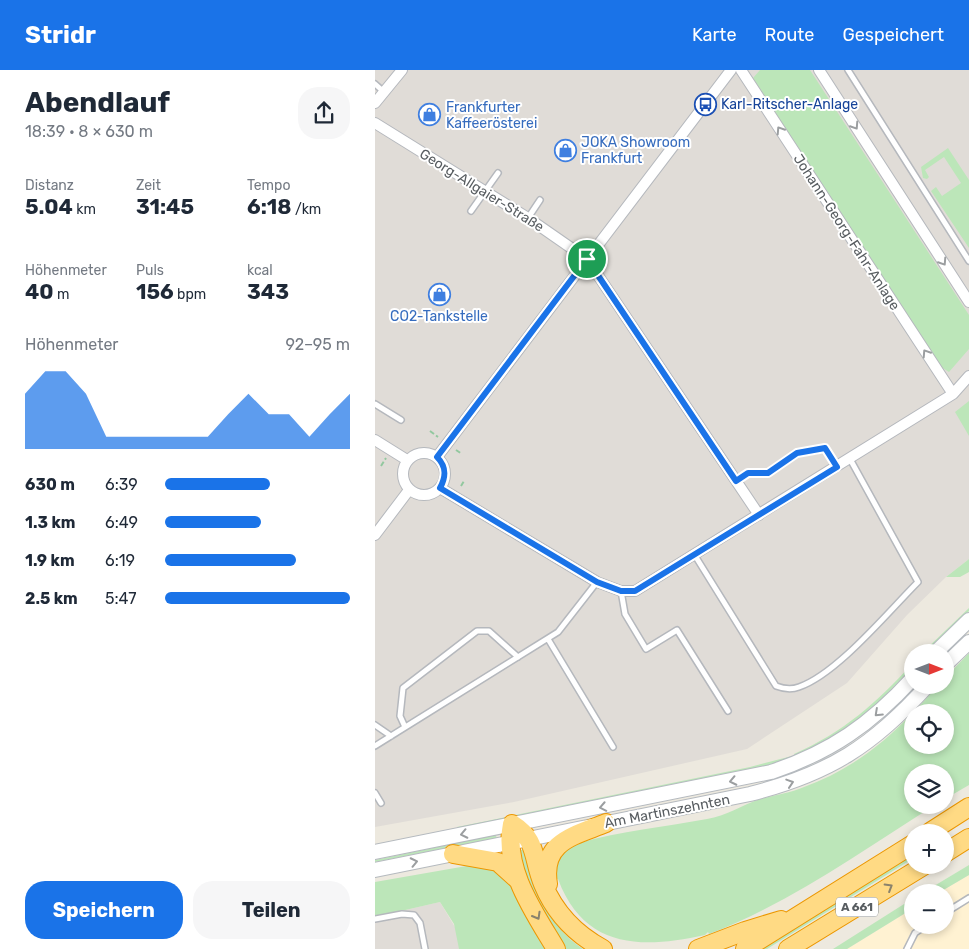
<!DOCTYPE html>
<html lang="de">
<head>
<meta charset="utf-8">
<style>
	:root { --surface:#fff; --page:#f6f6f7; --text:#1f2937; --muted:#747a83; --accent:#1a73e8 }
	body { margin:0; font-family:Rubik,sans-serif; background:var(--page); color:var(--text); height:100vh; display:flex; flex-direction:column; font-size:19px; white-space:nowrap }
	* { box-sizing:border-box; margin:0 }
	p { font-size:16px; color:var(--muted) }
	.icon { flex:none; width:28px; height:28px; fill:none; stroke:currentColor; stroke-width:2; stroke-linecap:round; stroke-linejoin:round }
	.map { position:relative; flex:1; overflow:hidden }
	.drawer { display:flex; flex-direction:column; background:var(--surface); width:375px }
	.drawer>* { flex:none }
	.needle { width:32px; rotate:90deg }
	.buttons { position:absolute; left:529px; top:574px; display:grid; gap:10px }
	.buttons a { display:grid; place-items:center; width:50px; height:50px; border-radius:50%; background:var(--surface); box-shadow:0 2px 8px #0003; font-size:25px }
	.pin { position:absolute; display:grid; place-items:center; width:42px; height:42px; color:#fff; margin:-21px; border:2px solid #fff; border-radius:50%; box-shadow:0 1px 5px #0007 }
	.round { display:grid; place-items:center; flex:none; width:52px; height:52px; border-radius:20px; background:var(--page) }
	.overview { display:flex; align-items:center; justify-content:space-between; height:85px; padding:0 25px }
	h1 { font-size:28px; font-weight:700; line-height:38px }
	.figures { display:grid; grid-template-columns:repeat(3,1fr); gap:8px; height:85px; padding:5px 25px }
	.figures div { display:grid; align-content:center }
	.figures b { font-size:21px; font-weight:700 }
	.figures small { font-size:14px; font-weight:400 }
	.figures p { font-size:14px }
	.chart { height:140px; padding:10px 25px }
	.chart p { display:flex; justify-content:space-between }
	.chart svg { width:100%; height:90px; margin-top:5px; fill:var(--accent); opacity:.7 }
	.primary-button { display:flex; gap:10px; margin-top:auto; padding:10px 25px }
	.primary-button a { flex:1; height:58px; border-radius:20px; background:var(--accent); color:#fff; font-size:20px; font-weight:700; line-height:58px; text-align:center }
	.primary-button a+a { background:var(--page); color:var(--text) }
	ul { padding:0 25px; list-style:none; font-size:16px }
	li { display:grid; grid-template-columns:80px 60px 1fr; align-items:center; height:38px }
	li i { height:12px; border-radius:6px; background:var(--accent) }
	header { display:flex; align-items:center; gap:30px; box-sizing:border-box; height:70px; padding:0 25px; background:var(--accent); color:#fff }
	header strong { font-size:24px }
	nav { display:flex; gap:28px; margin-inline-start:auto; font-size:18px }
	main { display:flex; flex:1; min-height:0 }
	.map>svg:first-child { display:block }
	.commercial { fill:#fff2d2 }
	.industrial { fill:#e0dcd7 }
	.green { fill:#bce6b9 }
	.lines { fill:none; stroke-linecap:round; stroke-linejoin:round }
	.service-casing { stroke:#b5b8bd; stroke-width:8 }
	.minor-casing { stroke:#b5b8bd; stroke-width:12 }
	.secondary-casing { stroke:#b5babf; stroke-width:16 }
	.motorway-casing { stroke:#ec9700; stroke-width:20 }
	.path { stroke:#92c89f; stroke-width:2; stroke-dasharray:5 2.5; stroke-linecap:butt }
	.service { stroke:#fff; stroke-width:5 }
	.minor { stroke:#fff; stroke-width:10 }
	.secondary { stroke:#fff; stroke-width:14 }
	.motorway { stroke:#ffda84; stroke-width:18 }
	.oneway { stroke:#9b9ea0 }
	.oneway2 { stroke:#8a826c }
	.route-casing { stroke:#fff; stroke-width:10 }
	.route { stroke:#1a73e8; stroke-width:6 }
	.labels { text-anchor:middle; stroke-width:4; stroke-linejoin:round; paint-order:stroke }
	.shield { fill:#fff; stroke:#8a8e90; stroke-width:1 }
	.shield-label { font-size:12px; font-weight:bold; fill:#585d61 }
	.transit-label { font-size:14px; fill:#164399; stroke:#fff; text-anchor:start }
	.shop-label { font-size:14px; fill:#366cbe; stroke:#fff; text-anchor:start }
	.street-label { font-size:14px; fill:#585d61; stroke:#fff }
</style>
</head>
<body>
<header>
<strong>Stridr</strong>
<nav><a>Karte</a><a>Route</a><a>Gespeichert</a></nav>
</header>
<main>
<section class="drawer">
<div class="overview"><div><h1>Abendlauf</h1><p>18:39 · 8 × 630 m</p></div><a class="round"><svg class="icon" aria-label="share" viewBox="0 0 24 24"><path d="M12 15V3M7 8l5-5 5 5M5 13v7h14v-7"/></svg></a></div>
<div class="figures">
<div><p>Distanz</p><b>5.04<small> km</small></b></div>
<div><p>Zeit</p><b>31:45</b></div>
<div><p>Tempo</p><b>6:18<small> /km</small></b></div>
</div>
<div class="figures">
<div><p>Höhenmeter</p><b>40<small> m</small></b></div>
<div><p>Puls</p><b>156<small> bpm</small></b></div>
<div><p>kcal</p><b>343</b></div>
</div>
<div class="chart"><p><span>Höhenmeter</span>92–95 m</p>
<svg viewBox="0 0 160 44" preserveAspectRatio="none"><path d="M0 44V17L10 6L20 6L30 17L40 38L50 38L60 38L70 38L80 38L90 38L100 27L110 17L120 27L130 27L140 38L150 27L160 17V44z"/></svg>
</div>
<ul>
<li><b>630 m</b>6:39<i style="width:57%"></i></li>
<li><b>1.3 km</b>6:49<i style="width:52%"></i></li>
<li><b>1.9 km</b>6:19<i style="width:71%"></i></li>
<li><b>2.5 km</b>5:47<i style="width:100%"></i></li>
</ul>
<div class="primary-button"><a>Speichern</a><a>Teilen</a></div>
</section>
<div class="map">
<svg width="594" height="879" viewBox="0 0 594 879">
	<rect width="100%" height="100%" fill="#ede9df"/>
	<path class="commercial" d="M594,805V879H472L537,839L538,855H570V822H565Z"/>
	<path class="industrial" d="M0,0H594V489L571,507L532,545L472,613L372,679L139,732L0,757Z
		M65,832L93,879H0V847Z"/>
	<path class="green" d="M385,0H435L594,245V279L574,302L566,297L556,283L378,8Z
		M573,78L594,110V178L556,121L561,117L567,126L586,113L569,87L550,100L554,107L552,109L548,108L546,97Z
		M594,331V366L580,342Z
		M594,489V502L585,507H571Z
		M594,538V541L551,582H548Z
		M594,583V715L570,729V702H538V735H560C487,781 415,833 334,864L333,862L330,865C266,879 209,879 183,809L179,808C182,787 185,782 204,773C246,761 289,757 332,749C351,746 367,735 385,729C400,725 415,723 429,717C471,702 508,675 538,642V675H570V642H542L541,640L563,615H570V608Z
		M537,594V598L496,640L464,665L420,687L419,684C469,662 501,633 537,594Z
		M417,686L418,687L397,695L82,759V757L375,697Z
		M116,766H121L122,768L0,792V790Z
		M145,780H149C161,818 172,855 208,879H186L148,807Z
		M533,788H536L534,791L392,879H385Z
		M103,794L122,800L133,808L173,879H84L79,854L65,832L0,847V812Z
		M594,795V805L565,822H549Z
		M537,829V839L472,879H458Z"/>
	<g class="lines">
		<defs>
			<path id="service" d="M473,0L594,191
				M0,14L9,22
				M96,141L123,103
				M153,148L165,130
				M0,334L26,350
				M361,411L373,403H393L423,383L450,379L461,396
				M319,484L401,616C409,619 416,620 424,617C462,604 513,542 543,512L475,389
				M246,521L250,544L271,579L302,560L353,641
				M173,569L238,677
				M0,655L16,666
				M30,657L25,646L28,618L102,561H114L143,587
				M0,676L183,562L222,512
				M0,723L6,733
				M570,843L594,828
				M0,849L27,844L39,845L45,853L50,879
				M532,879L540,863L552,855"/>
			<path id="minor" d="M366,0L578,324
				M444,0L594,232
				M0,33L27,0
				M0,53L153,148L212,189L384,445
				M0,370L32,390
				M28 404a21 21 0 1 1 42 0a21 21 0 1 1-42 0Z
				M62,387L356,0
				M65,418L222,512L246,521H260L578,324L594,306
				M0,465L34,420"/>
			<path id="secondary" d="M561,582L594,550
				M570,595L594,572
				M0,782L396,702C456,682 496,654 538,608
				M0,800L375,724C454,704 498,676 553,615"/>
			<path id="motorway" d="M555,762L594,737
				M570,783L594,768
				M78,784L123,792L143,810
				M173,814C166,771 199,766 231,753
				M181,879C159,842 128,799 137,754C163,770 157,788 168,814C180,843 200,864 228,879
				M323,879L370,861L406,850
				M370,879L538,774
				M413,879L550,795"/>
		</defs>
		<use href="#service" class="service-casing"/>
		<use href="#minor" class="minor-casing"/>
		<use href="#secondary" class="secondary-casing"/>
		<use href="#motorway" class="motorway-casing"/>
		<path class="path" d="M55,361L63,367
			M81,380L87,384
			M6,396L11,388
			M86,416L89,411
			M544,582L549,577
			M532,595L538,590"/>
		<use href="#service" class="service"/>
		<use href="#minor" class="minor"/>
		<use href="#secondary" class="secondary"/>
		<use href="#motorway" class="motorway"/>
	</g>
	<defs><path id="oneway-chevron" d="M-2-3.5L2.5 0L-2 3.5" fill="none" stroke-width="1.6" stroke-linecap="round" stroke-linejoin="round" transform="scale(1.25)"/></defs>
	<g class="oneway">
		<use href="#oneway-chevron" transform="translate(480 56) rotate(57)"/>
		<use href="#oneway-chevron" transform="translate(405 60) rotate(-123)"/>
		<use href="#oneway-chevron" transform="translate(568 192) rotate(57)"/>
		<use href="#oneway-chevron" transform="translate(551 283) rotate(-123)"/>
		<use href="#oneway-chevron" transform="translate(503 643) rotate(137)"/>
		<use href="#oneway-chevron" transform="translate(358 711) rotate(168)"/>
		<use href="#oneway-chevron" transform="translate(415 713) rotate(-18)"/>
		<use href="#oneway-chevron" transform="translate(228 737) rotate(169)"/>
		<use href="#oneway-chevron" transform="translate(89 764) rotate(168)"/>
		<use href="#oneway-chevron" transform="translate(39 792) rotate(-12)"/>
	</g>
	<g class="oneway2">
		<use href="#oneway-chevron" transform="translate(514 817) rotate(-31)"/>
		<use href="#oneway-chevron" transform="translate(162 846) rotate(60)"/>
	</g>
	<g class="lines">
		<defs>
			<path id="route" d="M212,189L361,411L373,403H393L422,383L450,378L462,397L260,521H246L222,512L65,418C71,407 72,397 62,387Z"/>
		</defs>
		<use href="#route" class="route-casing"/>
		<use href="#route" class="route"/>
	</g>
	<defs>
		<symbol id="bus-ring" viewBox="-11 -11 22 22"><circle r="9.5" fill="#fff" stroke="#1a4fb4" stroke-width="1.5"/><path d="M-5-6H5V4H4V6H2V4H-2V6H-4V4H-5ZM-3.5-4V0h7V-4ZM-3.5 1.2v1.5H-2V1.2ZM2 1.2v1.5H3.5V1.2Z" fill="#1a4fb4"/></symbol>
		<symbol id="shop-ring" viewBox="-11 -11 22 22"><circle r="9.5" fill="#fff" stroke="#3f7fe0" stroke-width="1.5"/><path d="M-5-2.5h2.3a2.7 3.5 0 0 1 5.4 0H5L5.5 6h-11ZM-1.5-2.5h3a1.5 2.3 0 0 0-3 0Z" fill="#3f7fe0"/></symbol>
	</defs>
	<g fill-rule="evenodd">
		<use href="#bus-ring" x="318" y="22" width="25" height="25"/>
		<use href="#shop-ring" x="42" y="32" width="25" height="25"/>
		<use href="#shop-ring" x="178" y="68" width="25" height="25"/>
		<use href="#shop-ring" x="52" y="212" width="25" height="25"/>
	</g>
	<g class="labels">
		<rect class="shield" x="461" y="827.5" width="42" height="19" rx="4"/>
		<g class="shield-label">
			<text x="482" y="841">A 661</text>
		</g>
		<g class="transit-label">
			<text x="346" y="39">Karl-Ritscher-Anlage</text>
		</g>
		<g class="shop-label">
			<text x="71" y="42">Frankfurter<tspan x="71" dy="16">Kaffeerösterei</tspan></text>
			<text x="206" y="77">JOKA Showroom<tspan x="206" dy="16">Frankfurt</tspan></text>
			<text x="64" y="251" text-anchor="middle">CO2-Tankstelle</text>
		</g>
		<g class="street-label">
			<text transform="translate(107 120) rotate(32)" y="5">Georg-Allgaier-Straße</text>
			<text transform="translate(472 162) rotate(57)" y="5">Johann-Georg-Fahr-Anlage</text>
			<text transform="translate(292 741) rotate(-11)" y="5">Am Martinszehnten</text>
		</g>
	</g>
</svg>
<div class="buttons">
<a><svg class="needle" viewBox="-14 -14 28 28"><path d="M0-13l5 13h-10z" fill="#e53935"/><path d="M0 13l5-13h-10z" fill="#747a83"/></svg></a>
<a><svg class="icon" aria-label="locate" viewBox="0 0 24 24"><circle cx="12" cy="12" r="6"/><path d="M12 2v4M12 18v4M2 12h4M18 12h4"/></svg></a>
<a><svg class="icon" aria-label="layers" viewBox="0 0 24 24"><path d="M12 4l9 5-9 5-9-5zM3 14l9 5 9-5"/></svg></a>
<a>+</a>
<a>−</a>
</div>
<div class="pin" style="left:212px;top:189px;background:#1e9e55"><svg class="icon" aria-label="arrive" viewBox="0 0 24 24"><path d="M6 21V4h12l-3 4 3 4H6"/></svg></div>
</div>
</main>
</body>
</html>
